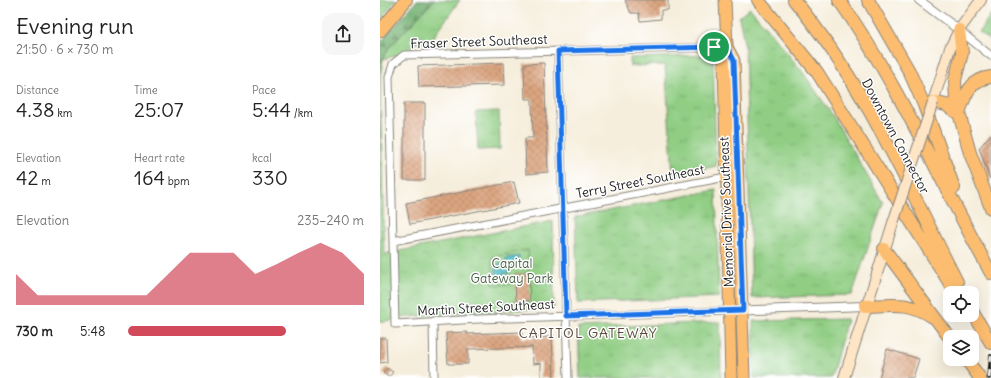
<!DOCTYPE html>
<html lang="en">
<head>
<meta charset="utf-8">
<style>
	:root { --surface:#fff; --page:#f6f6f6; --text:#222; --muted:#767676; --accent:#d1495b }
	body { margin:0; font-family:Delius,sans-serif; background:var(--page); color:var(--text); height:100vh; display:flex; flex-direction:column; font-size:15px; white-space:nowrap }
	* { box-sizing:border-box; margin:0 }
	p { font-size:13px; color:var(--muted) }
	.icon { flex:none; width:22px; height:22px; fill:none; stroke:currentColor; stroke-width:2; stroke-linecap:round; stroke-linejoin:round }
	.map { position:relative; flex:1; overflow:hidden }
	.drawer { display:flex; flex-direction:column; background:var(--surface); width:380px }
	.drawer>* { flex:none }
	.buttons { position:absolute; left:563px; top:286px; display:grid; gap:8px }
	.buttons a { display:grid; place-items:center; width:36px; height:36px; border-radius:8px; background:var(--surface); box-shadow:0 4px 16px #0002; font-size:20px }
	.pin { position:absolute; display:grid; place-items:center; width:34px; height:34px; color:#fff; margin:-17px; border:2px solid #fff; border-radius:50%; box-shadow:0 1px 4px #0007 }
	.round { display:grid; place-items:center; flex:none; width:42px; height:42px; border-radius:12px; background:var(--page) }
	.head { display:flex; align-items:center; justify-content:space-between; height:68px; padding:0 16px }
	h1 { font-size:22px; font-weight:600; line-height:30px }
	.metrics { display:grid; grid-template-columns:repeat(3,1fr); gap:6px; height:68px; padding:4px 16px }
	.metrics div { display:grid; align-content:center }
	.metrics b { font-size:20px; font-weight:600 }
	.metrics small { font-size:11px; font-weight:400 }
	.metrics p { font-size:11px }
	.chart { height:112px; padding:8px 16px }
	.chart p { display:flex; justify-content:space-between }
	.chart svg { width:100%; height:72px; margin-top:4px; fill:var(--accent); opacity:.7 }
	ul { padding:0 16px; list-style:none; font-size:13px }
	li { display:grid; grid-template-columns:64px 48px 1fr; align-items:center; height:30px }
	li i { height:10px; border-radius:5px; background:var(--accent) }
	main { display:flex; flex:1; min-height:0 }
	.map>svg:first-child { display:block }
	.grass { fill:url(#grass-tufts); stroke:#567550 }
	.forest { fill:url(#forest-firs); stroke:#486647 }
	.park { fill:url(#park-crowns); stroke:#567550 }
	.pitch { fill:#91ce84; stroke:#567550 }
	.water { fill:#47b6c1; stroke:#32696e }
	.building { fill:url(#building-cross-hatch) }
	.lines { fill:none; stroke-linecap:round; stroke-linejoin:round }
	.minor-casing { stroke:#89857c; stroke-width:9 }
	.tertiary-casing { stroke:#89857c; stroke-width:10 }
	.secondary-casing { stroke:#89857c; stroke-width:12 }
	.primary-casing { stroke:#89857c; stroke-width:13 }
	.motorway-casing { stroke:#89857c; stroke-width:14 }
	.minor { stroke:#fff; stroke-width:7 }
	.tertiary { stroke:#fff; stroke-width:8 }
	.secondary { stroke:#fee5c5; stroke-width:10 }
	.primary { stroke:#fcbd6f; stroke-width:11 }
	.motorway { stroke:#fcbd6f; stroke-width:12 }
	.rail-casing { stroke:#1c1c1c; stroke-width:4 }
	.rail { stroke:#fff; stroke-width:2.5; stroke-dasharray:8; stroke-linecap:butt }
	.secondary-bridge-casing { stroke:#89857c; stroke-width:12; stroke-linecap:butt }
	.secondary-bridge { stroke:#fee5c5; stroke-width:10 }
	.route-casing { stroke:#fff; stroke-width:8 }
	.route { stroke:#1a73e8; stroke-width:5 }
	.labels { text-anchor:middle; stroke-width:3; stroke-linejoin:round; paint-order:stroke }
	.street-label { font-size:13px; fill:#1c1c1c; stroke:#fff }
	.park-label { font-size:13px; fill:#4b6346; stroke:#fff }
	.neighbourhood-label { font-size:14px; letter-spacing:1px; fill:#5f4c3f; stroke:#fff }
</style>
</head>
<body>
<main>
<section class="drawer">
<div class="head"><div><h1>Evening run</h1><p>21:50 · 6 × 730 m</p></div><a class="round"><svg class="icon" aria-label="share" viewBox="0 0 24 24"><path d="M12 15V3M7 8l5-5 5 5M5 13v7h14v-7"/></svg></a></div>
<div class="metrics">
<div><p>Distance</p><b>4.38<small> km</small></b></div>
<div><p>Time</p><b>25:07</b></div>
<div><p>Pace</p><b>5:44<small> /km</small></b></div>
</div>
<div class="metrics">
<div><p>Elevation</p><b>42<small> m</small></b></div>
<div><p>Heart rate</p><b>164<small> bpm</small></b></div>
<div><p>kcal</p><b>330</b></div>
</div>
<div class="chart"><p><span>Elevation</span>235–240 m</p>
<svg viewBox="0 0 160 44" preserveAspectRatio="none"><path d="M0 44V25L10 38L20 38L30 38L40 38L50 38L60 38L70 25L80 12L90 12L100 12L110 25L120 19L130 12L140 6L150 12L160 25V44z"/></svg>
</div>
<ul>
<li><b>730 m</b>5:48<i style="width:67%"></i></li>
</ul>
</section>
<div class="map">
<svg width="611" height="378" viewBox="0 0 611 378">
	<defs>
		<pattern id="grass-tufts" width="24" height="20" patternUnits="userSpaceOnUse"><rect width="24" height="20" fill="#91ce84"/><path d="M3 7l-1-3M5 7V3M7 7l1-3M15 17l-1-3M17 17v-4M19 17l1-3" fill="none" stroke="#7cb071"/></pattern>
		<pattern id="forest-firs" width="22" height="20" patternUnits="userSpaceOnUse"><rect width="22" height="20" fill="#74b172"/><path d="M5 1l3.5 6h-7zM16 11l3.5 6h-7z" fill="#5e8f5d"/></pattern>
		<pattern id="park-crowns" width="20" height="18" patternUnits="userSpaceOnUse"><rect width="20" height="18" fill="#91ce84"/><path d="M2 6a3 3 0 1 1 6 0M12 15a3 3 0 1 1 6 0" fill="none" stroke="#7cb071"/></pattern>
		<pattern id="building-cross-hatch" width="8" height="8" patternUnits="userSpaceOnUse"><rect width="8" height="8" fill="#dca580"/><path d="M0 0l8 8M0 8l8-8" fill="none" stroke="#bc8d6e"/></pattern>
	</defs>
	<rect width="100%" height="100%" fill="#fff"/>
	<filter id="ink" filterUnits="userSpaceOnUse"><feTurbulence type="fractalNoise" baseFrequency=".025" numOctaves="2"/><feDisplacementMap in="SourceGraphic" scale="8" xChannelSelector="R" yChannelSelector="G"/><feConvolveMatrix kernelMatrix="1 2 1 2 8 2 1 2 1" color-interpolation-filters="sRGB"/></filter>
	<filter id="wash" filterUnits="userSpaceOnUse"><feTurbulence type="fractalNoise" baseFrequency=".012" numOctaves="4" result="noise"/><feDisplacementMap in="SourceGraphic" scale="16" xChannelSelector="R" yChannelSelector="G"/><feGaussianBlur stdDeviation="0.9" result="paint"/><feColorMatrix in="noise" values="0 0 0 0 0 0 0 0 0 0 0 0 0 0 0 0 0 1.4 0 .05"/><feComposite in="paint" operator="in"/></filter>
	<g filter="url(#wash)">
		<rect width="100%" height="100%" fill="#f6eedc"/>
		<path class="grass" d="M0,0H16L0,20Z
			M54,0H80L49,43H34L32,52L3,59L8,49Z
			M370,8L422,71L453,116L503,203L472,295L372,298L365,47L359,17Z
			M611,14V41L599,32Z
			M333,55L336,166L293,175L285,65L250,66V58Z
			M119,111L120,149L98,150L96,112Z
			M336,190L339,297L198,303L195,217Z
			M467,319L451,378H374L373,321Z
			M340,322L341,378H200L198,328Z"/>
		<path class="forest" d="M37,0H54L8,49L0,65V43Z"/>
		<path class="park" d="M3,59L0,78L4,254L173,221L174,308L26,317L0,322V65Z"/>
		<path class="pitch" d="M148,250L149,274H135V280H132V284L113,285L112,257Z"/>
		<path class="water" d="M139,256L140,267L130,268V273L124,274V279H116V266H119V263L126,262V258Z"/>
		<g id="blocks">
			<path class="building" d="M245,0H288V10H281V19L260,21L259,13H251Z
				M124,63L125,85L39,87L38,66Z
				M164,63L168,172L146,174L145,138H153L152,99H145L144,64Z
				M24,103H45V180H24Z
				M611,134V178L610,179L599,148Z
				M134,182L139,203L30,224L26,203Z
				M135,274H149L150,301L136,302Z
				M87,332V334L142,332V338L172,337L174,378H161V363L153,364L152,347L88,349V364H68L66,333Z
				M0,338H6L7,362L0,363Z
				M507,349L539,359L533,378H499Z
				M7,368L13,372L9,377L3,373Z"/>
		</g>
	</g>
	<g filter="url(#ink)">
		<use href="#blocks" fill-opacity="0" stroke="#89857c" stroke-width="1"/>
		<g class="lines">
			<defs>
				<path id="minor" d="M579,30L611,56
					M347,47L24,55L13,64L9,77L15,324L99,319L350,311
					M178,51L188,378
					M13,241L346,177
					M53,321L54,378"/>
				<path id="tertiary" d="M539,0L579,30
					M350,311L485,306"/>
				<path id="secondary" d="M553,102L570,48L579,30L601,0
					M464,378L513,223"/>
				<path id="primary" d="M345,0L347,47L344,60L351,378
					M347,47L354,60L364,378"/>
				<path id="motorway" d="M378,0L437,72L576,293
					M414,0C484,83 528,186 577,282
					M459,0C520,86 560,182 611,273
					M488,0L529,71L544,105L574,188
					M579,30L582,53L575,80L576,102L590,153L611,208
					M0,31L26,0
					M553,102L566,105L579,114
					M579,113C585,95 590,79 611,77
					M504,249L570,338
					M485,306C514,305 528,301 553,317
					M592,311L611,343
					M586,359L600,378"/>
			</defs>
			<use href="#minor" class="minor-casing"/>
			<use href="#tertiary" class="tertiary-casing"/>
			<use href="#secondary" class="secondary-casing"/>
			<use href="#primary" class="primary-casing"/>
			<use href="#motorway" class="motorway-casing"/>
			<use href="#minor" class="minor"/>
			<use href="#tertiary" class="tertiary"/>
			<use href="#secondary" class="secondary"/>
			<use href="#primary" class="primary"/>
			<use href="#motorway" class="motorway"/>
			<defs>
				<path id="rail" d="M609,378L611,356"/>
			</defs>
			<use href="#rail" class="rail-casing"/>
			<use href="#rail" class="rail"/>
			<defs>
				<path id="secondary-bridge" d="M513,223L553,102"/>
			</defs>
			<use href="#secondary-bridge" class="secondary-bridge-casing"/>
			<use href="#secondary-bridge" class="secondary-bridge"/>
		</g>
	</g>
	<g class="lines" filter="url(#ink)">
		<defs>
			<path id="route" d="M334,47H347L354,60L363,310L186,316L178,51Z"/>
		</defs>
		<use href="#route" class="route-casing"/>
		<use href="#route" class="route"/>
	</g>
	<g class="labels">
		<g class="street-label">
			<text transform="translate(99 41) rotate(-2)" y="5">Fraser Street Southeast</text>
			<text transform="translate(516 136) rotate(62)" y="5">Downtown Connector</text>
			<text transform="translate(260 181) rotate(-11)" y="5">Terry Street Southeast</text>
			<text transform="translate(346 212) rotate(-92)" y="5">Memorial Drive Southeast</text>
			<text transform="translate(106 307) rotate(-3)" y="5">Martin Street Southeast</text>
		</g>
		<g class="park-label">
			<text x="132" y="268">Capital<tspan x="132" dy="15">Gateway Park</tspan></text>
		</g>
		<g class="neighbourhood-label">
			<text x="208" y="338">CAPITOL GATEWAY</text>
		</g>
	</g>
</svg>
<div class="buttons">
<a><svg class="icon" aria-label="locate" viewBox="0 0 24 24"><circle cx="12" cy="12" r="6"/><path d="M12 2v4M12 18v4M2 12h4M18 12h4"/></svg></a>
<a><svg class="icon" aria-label="layers" viewBox="0 0 24 24"><path d="M12 4l9 5-9 5-9-5zM3 14l9 5 9-5"/></svg></a>
</div>
<div class="pin" style="left:334px;top:47px;background:#1e9e55"><svg class="icon" aria-label="arrive" viewBox="0 0 24 24"><path d="M6 21V4h12l-3 4 3 4H6"/></svg></div>
</div>
</main>
</body>
</html>
